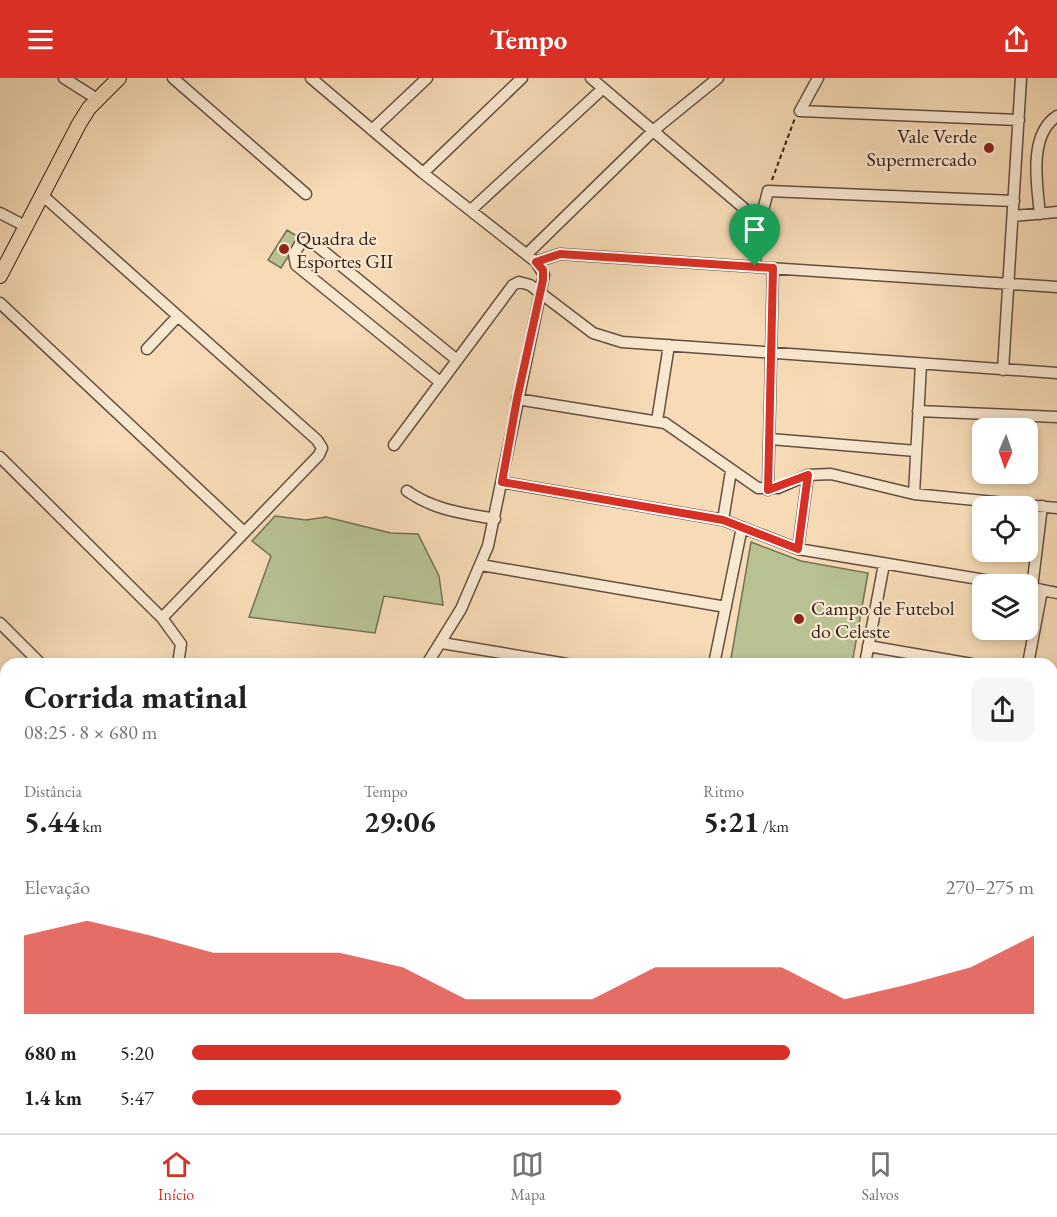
<!DOCTYPE html>
<html lang="pt">
<head>
<meta charset="utf-8">
<style>
	:root { --surface:#fff; --page:#f6f6f6; --text:#222; --muted:#767676; --line:#e0e0e0; --accent:#d93025 }
	body { margin:0; font-family:"EB Garamond",serif; background:var(--page); color:var(--text); height:100vh; display:flex; flex-direction:column; font-size:22px; white-space:nowrap }
	* { box-sizing:border-box; margin:0 }
	p { font-size:20px; color:var(--muted) }
	.icon { flex:none; width:33px; height:33px; fill:none; stroke:currentColor; stroke-width:2; stroke-linecap:round; stroke-linejoin:round }
	.map { position:relative; flex:1; overflow:hidden }
	.drawer { position:absolute; left:0px; top:580px; width:1058px; height:476px; display:flex; flex-direction:column; background:var(--surface); border-radius:18px 18px 0 0; box-shadow:0 3px 9px #0003 }
	.drawer>* { flex:none }
	.needle { width:39px; rotate:182deg }
	.tools { position:absolute; left:972px; top:340px; display:grid; gap:12px }
	.tools a { display:grid; place-items:center; width:66px; height:66px; border-radius:12px; background:var(--surface); box-shadow:0 3px 9px #0003; font-size:30px }
	.pin { position:absolute; display:grid; place-items:center; width:51px; height:51px; color:#fff; margin:-62px -26px; border-radius:50% 50% 50% 0; rotate:-45deg; box-shadow:0 0 6px #0007 }
	.pin .icon { rotate:45deg }
	.round { display:grid; place-items:center; flex:none; width:63px; height:63px; border-radius:12px; background:var(--page) }
	.headline { display:flex; align-items:center; justify-content:space-between; height:102px; padding:0 24px }
	h1 { font-size:33px; font-weight:700; line-height:45px }
	.metrics { display:grid; grid-template-columns:repeat(3,1fr); gap:9px; height:102px; padding:6px 24px }
	.metrics div { display:grid; align-content:center }
	.metrics b { font-size:30px; font-weight:700 }
	.metrics small { font-size:16px; font-weight:400 }
	.metrics p { font-size:16px }
	.chart { height:168px; padding:12px 24px }
	.chart p { display:flex; justify-content:space-between }
	.chart svg { width:100%; height:108px; margin-top:6px; fill:var(--accent); opacity:.7 }
	ul { padding:0 24px; list-style:none; font-size:20px }
	li { display:grid; grid-template-columns:96px 72px 1fr; align-items:center; height:45px }
	li i { height:15px; border-radius:8px; background:var(--accent) }
	header { display:flex; justify-content:space-between; align-items:center; height:78px; padding:0 24px; background:var(--accent); color:#fff; font-size:27px; font-weight:700 }
	.tabs { display:flex; justify-content:space-around; align-items:center; height:84px; border-top:2px solid var(--line); background:var(--surface); font-size:16px; color:var(--muted) }
	.tabs a { display:grid; justify-items:center; gap:3px }
	.tabs .on { color:var(--accent) }
	.map>svg:first-child { display:block }
	.green { fill:#b7c192; stroke:#757055; stroke-width:1.5 }
	.lines { fill:none; stroke-linecap:round; stroke-linejoin:round }
	.minor-casing { stroke:#644f40; stroke-width:13 }
	.major-casing { stroke:#332018; stroke-width:16 }
	.path { stroke:#332018; stroke-width:2; stroke-dasharray:4.5 3; stroke-linecap:butt }
	.minor { stroke:#f9e8d0; stroke-width:10 }
	.major { stroke:#f6dbb6; stroke-width:14 }
	.route-casing { stroke:#fff; stroke-width:12 }
	.route { stroke:#d93025; stroke-width:8 }
	.poi-dot { fill:#8f2418; stroke:#f9e8d0; stroke-width:2 }
	.labels { text-anchor:middle; stroke-width:4.5; stroke-linejoin:round; paint-order:stroke }
	.poi-label { font-size:20px; fill:#332018; stroke:#f9e8d0; text-anchor:start }
</style>
</head>
<body>
<header><svg class="icon" aria-label="menu" viewBox="0 0 24 24"><path d="M4 6h16M4 12h16M4 18h16"/></svg>Tempo<svg class="icon" aria-label="share" viewBox="0 0 24 24"><path d="M12 15V3M7 8l5-5 5 5M5 13v7h14v-7"/></svg></header>
<div class="map">
<svg width="1057" height="1055" viewBox="0 0 1057 1055">
	<rect width="100%" height="100%" fill="#f6dbb6"/>
	<filter id="stains"><feTurbulence type="fractalNoise" baseFrequency=".00333" numOctaves="4"/><feColorMatrix values="0 0 0 0 .2 0 0 0 0 .09 0 0 0 0 .02 0 0 0 .5 -.17"/></filter>
	<radialGradient id="worn" r=".72"><stop offset=".6" stop-color="#630" stop-opacity="0"/><stop offset="1" stop-color="#630" stop-opacity=".3"/></radialGradient>
	<path class="green" d="M287,152L300,160L281,190L268,182Z
		M275,438L306,442L326,439L391,455L418,456L439,498L443,527L384,518L375,555L249,539L271,478L252,463Z
		M751,464L801,483L868,495L852,586H730Z"/>
	<g class="lines">
		<defs>
			<path id="minor" d="M64,0L97,21
				M173,0L306,116
				M311,0L423,95L536,184L544,197L488,468L461,531L427,586
				M591,0L759,143
				M800,33L1019,42
				M800,33L818,0
				M372,52L427,0
				M423,95L522,0
				M41,116L317,362L322,370L319,377L162,540
				M471,132L598,15
				M0,135L25,148
				M1040,136C1037,107 1028,57 1057,38
				M1014,138L1057,134
				M527,176L654,52L718,0
				M536,184L560,176L1057,209
				M755,188L756,160L768,113L1014,123
				M0,225L244,454
				M147,271L178,238
				M1003,292L1021,0
				M440,304L296,187L294,176L300,166L311,163L457,282
				M517,321L665,345L758,410H778L808,397L831,396L914,416L1057,430
				M918,333L1057,339
				M657,343L669,267
				M770,361L916,373
				M394,367L513,207L519,204L530,207L593,255L622,264L1057,295
				M0,379L162,540L181,566L178,586
				M502,404L723,442L798,471L1015,507
				M768,412L773,190
				M407,413C434,432 462,435 495,441
				M914,416L921,286
				M723,442L731,393
				M798,471L808,397
				M481,487L726,529
				M1032,510L1042,428
				M1037,511L1057,515
				M0,545L41,586
				M442,565L567,586
				M868,568L972,586
				M714,586L742,449
				M865,586L884,486
				M1028,586L1042,512
				M1052,600L1057,601
				M1052,683L1057,684
				M0,710L6,716
				M0,763L6,764
				M1052,770L1057,771
				M0,820L6,821
				M1052,854L1057,855
				M1052,940L1057,941
				M0,942L6,943
				M1052,1005L1057,1007
				M0,1027L6,1028
				M350,1050L379,1055
				M639,1050L669,1055
				M4,1055L6,1045
				M128,1055V1050
				M266,1055L267,1050
				M425,1055L426,1050
				M600,1055V1050
				M785,1055L786,1050
				M1032,1055L1033,1050"/>
			<path id="major" d="M0,198L79,46L89,30L119,0
				M0,842L6,843
				M1052,1019H1057"/>
		</defs>
		<use href="#minor" class="minor-casing"/>
		<use href="#major" class="major-casing"/>
		<path class="path" d="M772,102L795,40"/>
		<use href="#minor" class="minor"/>
		<use href="#major" class="major"/>
	</g>
	<g class="lines">
		<defs>
			<path id="route" d="M560,176L773,190L768,412L808,397L798,471L723,442L502,404L517,321L543,202V192L536,184Z"/>
		</defs>
		<use href="#route" class="route-casing"/>
		<use href="#route" class="route"/>
	</g>
	<g class="poi-dot">
		<circle cx="989" cy="70" r="6"/>
		<circle cx="284" cy="171" r="6"/>
		<circle cx="799" cy="541" r="6"/>
	</g>
	<g class="labels">
		<g class="poi-label">
			<text x="977" y="65" text-anchor="end">Vale Verde<tspan x="977" dy="23">Supermercado</tspan></text>
			<text x="296" y="167">Quadra de<tspan x="296" dy="23">Esportes GII</tspan></text>
			<text x="811" y="537">Campo de Futebol<tspan x="811" dy="23">do Celeste</tspan></text>
		</g>
	</g>
	<rect width="100%" height="100%" filter="url(#stains)"/>
	<rect width="100%" height="100%" fill="url(#worn)"/>
</svg>
<div class="tools">
<a><svg class="needle" viewBox="-14 -14 28 28"><path d="M0-13l5 13h-10z" fill="#e53935"/><path d="M0 13l5-13h-10z" fill="#767676"/></svg></a>
<a><svg class="icon" aria-label="locate" viewBox="0 0 24 24"><circle cx="12" cy="12" r="6"/><path d="M12 2v4M12 18v4M2 12h4M18 12h4"/></svg></a>
<a><svg class="icon" aria-label="layers" viewBox="0 0 24 24"><path d="M12 4l9 5-9 5-9-5zM3 14l9 5 9-5"/></svg></a>
</div>
<div class="pin" style="left:755px;top:188px;background:#1e9e55"><svg class="icon" aria-label="arrive" viewBox="0 0 24 24"><path d="M6 21V4h12l-3 4 3 4H6"/></svg></div>
<section class="drawer">
<div class="headline"><div><h1>Corrida matinal</h1><p>08:25 · 8 × 680 m</p></div><a class="round"><svg class="icon" aria-label="share" viewBox="0 0 24 24"><path d="M12 15V3M7 8l5-5 5 5M5 13v7h14v-7"/></svg></a></div>
<div class="metrics">
<div><p>Distância</p><b>5.44<small> km</small></b></div>
<div><p>Tempo</p><b>29:06</b></div>
<div><p>Ritmo</p><b>5:21<small> /km</small></b></div>
</div>
<div class="chart"><p><span>Elevação</span>270–275 m</p>
<svg viewBox="0 0 160 44" preserveAspectRatio="none"><path d="M0 44V12L10 6L20 12L30 19L40 19L50 19L60 25L70 38L80 38L90 38L100 25L110 25L120 25L130 38L140 32L150 25L160 12V44z"/></svg>
</div>
<ul>
<li><b>680 m</b>5:20<i style="width:71%"></i></li>
<li><b>1.4 km</b>5:47<i style="width:51%"></i></li>
</ul>
</section>
</div>
<nav class="tabs">
<a class="on"><svg class="icon" aria-label="home" viewBox="0 0 24 24"><path d="M3 11l9-7 9 7M6 9v11h12V9"/></svg>Início</a>
<a><svg class="icon" aria-label="map" viewBox="0 0 24 24"><path d="M3 6l6-2 6 2 6-2v14l-6 2-6-2-6 2zM9 4v14M15 6v14"/></svg>Mapa</a>
<a><svg class="icon" aria-label="saved" viewBox="0 0 24 24"><path d="M7 4h10v16l-5-4-5 4z"/></svg>Salvos</a>
</nav>
</body>
</html>
